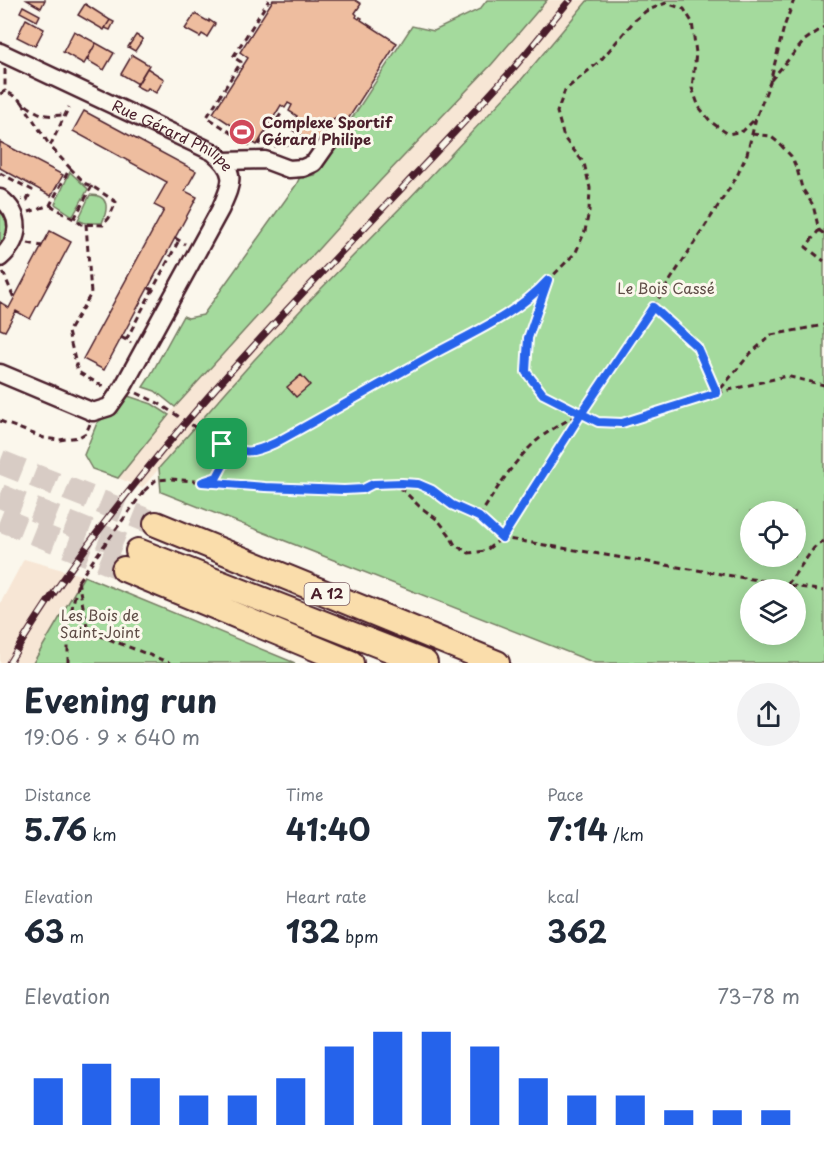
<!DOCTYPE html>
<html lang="en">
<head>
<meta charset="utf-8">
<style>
	:root { --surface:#fff; --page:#f2f2f3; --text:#1f2937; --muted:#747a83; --accent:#2563eb }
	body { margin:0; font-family:"Playpen Sans",sans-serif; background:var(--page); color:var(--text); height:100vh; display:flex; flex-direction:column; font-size:22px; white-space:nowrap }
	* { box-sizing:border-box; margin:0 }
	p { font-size:20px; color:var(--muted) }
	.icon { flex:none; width:33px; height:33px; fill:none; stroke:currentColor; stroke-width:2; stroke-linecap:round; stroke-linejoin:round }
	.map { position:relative; height:663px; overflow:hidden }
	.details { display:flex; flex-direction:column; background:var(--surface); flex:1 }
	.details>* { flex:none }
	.fabs { position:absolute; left:740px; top:501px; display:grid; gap:12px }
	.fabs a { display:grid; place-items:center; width:66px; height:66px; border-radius:50%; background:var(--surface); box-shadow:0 3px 15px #0003; font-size:30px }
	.pin { position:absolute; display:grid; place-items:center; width:51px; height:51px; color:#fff; margin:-26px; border-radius:12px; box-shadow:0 3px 9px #0006 }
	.round { display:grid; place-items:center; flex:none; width:63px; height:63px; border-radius:32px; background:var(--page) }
	.head { display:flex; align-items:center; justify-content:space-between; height:102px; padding:0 24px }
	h1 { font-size:33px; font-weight:700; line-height:45px }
	.metrics { display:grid; grid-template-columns:repeat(3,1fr); gap:9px; height:102px; padding:6px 24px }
	.metrics div { display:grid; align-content:center }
	.metrics b { font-size:30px; font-weight:700 }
	.metrics small { font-size:16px; font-weight:400 }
	.metrics p { font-size:16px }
	.chart { height:168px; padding:12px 24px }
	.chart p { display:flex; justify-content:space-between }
	.chart svg { width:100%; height:108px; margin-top:6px; stroke:var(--accent); stroke-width:6 }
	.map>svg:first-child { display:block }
	.built { fill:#f7e6d5 }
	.green { fill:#a4da9d; stroke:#777c64; stroke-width:1.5; fill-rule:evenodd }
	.building { fill:#eebd9f; stroke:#4a1f2b; stroke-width:1.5 }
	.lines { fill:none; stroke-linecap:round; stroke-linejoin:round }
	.highway-tunnel { stroke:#d8ccc5; stroke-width:24; stroke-dasharray:24 12; stroke-linecap:butt }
	.minor-casing { stroke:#4a1f2b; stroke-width:21 }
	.highway-casing { stroke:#4a1f2b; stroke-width:28 }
	.path { stroke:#4a1f2b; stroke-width:3; stroke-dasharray:6 4.5; stroke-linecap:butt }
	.minor { stroke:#fbf7ec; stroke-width:16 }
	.highway { stroke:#faddab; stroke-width:24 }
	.rail-casing { stroke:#4a1f2b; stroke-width:7 }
	.rail { stroke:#fbf7ec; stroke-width:4.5; stroke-dasharray:14; stroke-linecap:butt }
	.path-bridge { stroke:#4a1f2b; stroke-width:3; stroke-dasharray:6 4.5; stroke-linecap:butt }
	.route-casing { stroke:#fff; stroke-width:12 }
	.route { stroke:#2563eb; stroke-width:8 }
	.labels { text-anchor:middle; stroke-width:6; stroke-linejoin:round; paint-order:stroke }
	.shield { fill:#fbf7ec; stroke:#7f6065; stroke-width:1.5 }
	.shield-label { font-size:14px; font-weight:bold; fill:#4a1f2b }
	.poi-label { font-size:15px; font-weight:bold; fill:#4a1f2b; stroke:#fbf7ec; text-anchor:start }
	.street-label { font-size:15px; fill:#4a1f2b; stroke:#fbf7ec }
	.park-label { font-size:15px; fill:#604e48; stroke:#fbf7ec }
</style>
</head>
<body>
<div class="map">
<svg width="824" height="663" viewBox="0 0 824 663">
	<rect width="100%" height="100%" fill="#fbf7ec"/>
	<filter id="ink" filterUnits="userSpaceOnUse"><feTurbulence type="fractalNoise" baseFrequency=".0167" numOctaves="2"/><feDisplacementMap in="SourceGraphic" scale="12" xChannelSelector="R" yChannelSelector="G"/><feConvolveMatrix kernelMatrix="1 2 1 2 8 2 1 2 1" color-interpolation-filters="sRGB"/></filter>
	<g filter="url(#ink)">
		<path class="built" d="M547,0H588L521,80L404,204L312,298L254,360L142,488L118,478L175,407L210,367L282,288L329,238L380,181L492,64Z
			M24,559L84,576L33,663H0V604Z"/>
		<path class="green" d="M487,0H547L492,64L380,181L175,407L155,391L143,387L149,378L183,316L188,318L203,315L296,185L300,177L315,175L412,26L434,31L480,9Z
			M588,0H824V663H595L161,492L159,468L254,360L312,298L404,204L521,80ZM750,512H795V556H750ZM750,590H795V634H750Z
			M70,172L88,189L73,216L55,204Z
			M90,195C110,195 108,209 102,223H85L78,220Z
			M0,206L6,209L13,231L0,253Z
			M128,396L152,404L169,415L118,478L92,469L84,455L97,423L114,410Z
			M84,576L295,663H33Z"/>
		<path class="building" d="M27,0H45L41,8Z
			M273,0H355L361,4L355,13L357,15L356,17L359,19L360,17L362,18L361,20L397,43L343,127L320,147L289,128L297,116L289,111L292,105L288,103L285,108L281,105L257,145L240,135L242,132L213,113L248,58L240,52Z
			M85,4L110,20L104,30L78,15Z
			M23,6L40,15L37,21L20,12Z
			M195,14L209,22V20L215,24L207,37L202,34L200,37L185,29Z
			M26,19L44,29L35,46L17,37Z
			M110,20L114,22L110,30L105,28Z
			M74,31L96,43L84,64L63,52Z
			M136,35L143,39L135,51L128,47Z
			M96,43L114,53L104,70L87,60Z
			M132,55L149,65L138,84L121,74Z
			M147,68L164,79L156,93L148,88L146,91L136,86Z
			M84,111L196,171L185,191L197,197L104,370L83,359L164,210L154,205L167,182L73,131Z
			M0,142L63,175L51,196L0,168Z
			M50,231L71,242L30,319L16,311L5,331L0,329V302L9,308Z
			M301,375L310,385L296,397L287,387Z"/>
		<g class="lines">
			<path class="highway-tunnel" d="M0,462L156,524
				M0,496L138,551
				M0,519L124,569"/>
			<defs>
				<g id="minor">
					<path id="s1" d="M0,52L213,152C238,173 232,183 220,210L123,387L109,407L93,412L0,373"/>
					<path d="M224,161L265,160L289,169L303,168L314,163L340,126"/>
					<path d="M0,198C23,215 21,240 0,258"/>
				</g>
				<path id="highway" d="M156,524L497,663
					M138,551L425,663
					M124,569L351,663"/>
			</defs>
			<use href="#minor" class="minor-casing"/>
			<use href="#highway" class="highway-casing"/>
			<path class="path" d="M5,69V91
				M771,80L805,40L824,27
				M0,94L5,91C19,97 32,113 46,115C53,116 59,115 65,115
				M22,102L50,146
				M752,134L770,136L779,143L791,156L797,169L802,188L813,205L819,230L806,247L824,261
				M250,145L207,117L241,62L233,57L269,0
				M259,145L281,114L277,111
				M274,146L301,142L304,137
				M70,168L86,184L92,186L116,202L109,218L103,225L81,224L74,219L92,186
				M0,173L32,190L27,200H21
				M50,205L74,219
				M29,212L50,205L70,168L50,146L69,107
				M86,224L91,294L68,332L78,372L104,387
				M819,230L824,234
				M175,238L185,244
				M28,243L42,246
				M3,272L14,298
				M547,284L528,338L526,372L544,394L598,422L622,423L717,393L786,376L824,385
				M149,288L158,293
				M653,307L697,347L717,393L750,354L771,335L824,325
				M121,337L131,343
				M126,340L179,240
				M137,393L158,403L221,444L241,452L259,450L275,443L433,354L498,320L537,292L576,252L585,231L589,211L590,188L584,163L564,138L557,112L565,90L600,61L635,20L646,11L666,3L684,9L692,22L696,53L692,88L699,107L711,122L728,134L743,131L756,118
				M0,421L44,438L59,440L79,437L86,433L90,424
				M204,482L217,477L226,460L221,444
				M391,484L402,483L418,484L432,491L452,505L479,517L502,538L824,591
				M144,491L156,480L171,479L265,487L344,490L363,489L373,484H388L403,490L419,506L438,520L449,534L455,545L469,553L485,551L502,538L581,414L653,307L736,178L747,154L756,118L770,82L784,27L794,0
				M479,517C495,492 510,466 532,445C545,432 563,423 579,414
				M78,581L88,631L170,663
				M787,585L814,548L824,541
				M68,663V626L78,582"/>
			<use href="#minor" class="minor"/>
			<use href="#highway" class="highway"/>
			<defs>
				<path id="rail" d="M9,663C143,439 339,262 512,70C532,47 550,23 570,0"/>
			</defs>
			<use href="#rail" class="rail-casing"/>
			<use href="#rail" class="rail"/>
			<path class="path-bridge" d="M78,581L144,491"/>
		</g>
	</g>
	<g class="lines" filter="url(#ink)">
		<defs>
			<path id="route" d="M222,444L226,460L217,477L202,482L265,487L344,490L363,489L373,484L402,483L418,484L432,490L452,505L479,517L502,538L581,414L653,307L697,347L717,393L622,423L598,422L543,394L526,372L528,338L548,280C516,315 472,333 432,355C380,384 328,414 275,443C251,454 246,454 222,444"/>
		</defs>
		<use href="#route" class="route-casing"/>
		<use href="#route" class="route"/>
	</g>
	<defs>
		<symbol id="stadium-disc" viewBox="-11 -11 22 22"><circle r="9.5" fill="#d1495b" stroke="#fbf7ec"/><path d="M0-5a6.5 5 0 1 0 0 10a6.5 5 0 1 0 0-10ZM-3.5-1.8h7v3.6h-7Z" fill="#fff"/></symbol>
	</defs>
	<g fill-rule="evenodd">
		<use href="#stadium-disc" x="227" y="117" width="30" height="30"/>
	</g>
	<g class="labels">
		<rect class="shield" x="304.5" y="583" width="45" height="22" rx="4.5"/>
		<g class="shield-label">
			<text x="327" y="599">A 12</text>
		</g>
		<g class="poi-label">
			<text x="262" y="128">Complexe Sportif<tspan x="262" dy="17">Gérard Philipe</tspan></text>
		</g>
		<g class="street-label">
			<text dy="5" stroke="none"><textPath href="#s1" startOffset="192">Rue Gérard Philipe</textPath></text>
		</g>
		<g class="park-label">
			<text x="666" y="294">Le Bois Cassé</text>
			<text x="100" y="621">Les Bois de<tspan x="100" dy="17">Saint-Joint</tspan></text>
		</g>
	</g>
</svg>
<div class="fabs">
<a><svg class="icon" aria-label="locate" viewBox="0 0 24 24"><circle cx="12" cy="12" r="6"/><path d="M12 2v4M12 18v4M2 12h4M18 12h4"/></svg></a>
<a><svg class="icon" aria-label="layers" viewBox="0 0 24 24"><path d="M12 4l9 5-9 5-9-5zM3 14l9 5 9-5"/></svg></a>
</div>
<div class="pin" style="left:222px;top:444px;background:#1e9e55"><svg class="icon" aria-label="arrive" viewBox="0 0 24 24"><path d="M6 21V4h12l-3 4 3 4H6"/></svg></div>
</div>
<section class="details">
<div class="head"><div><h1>Evening run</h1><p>19:06 · 9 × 640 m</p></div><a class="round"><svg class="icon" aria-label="share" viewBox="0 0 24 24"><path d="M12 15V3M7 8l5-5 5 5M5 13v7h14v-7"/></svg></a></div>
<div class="metrics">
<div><p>Distance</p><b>5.76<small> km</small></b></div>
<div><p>Time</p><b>41:40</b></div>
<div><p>Pace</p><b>7:14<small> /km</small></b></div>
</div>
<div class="metrics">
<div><p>Elevation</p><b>63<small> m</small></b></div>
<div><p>Heart rate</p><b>132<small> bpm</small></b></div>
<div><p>kcal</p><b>362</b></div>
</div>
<div class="chart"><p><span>Elevation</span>73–78 m</p>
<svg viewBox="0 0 160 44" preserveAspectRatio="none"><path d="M5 44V25M15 44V19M25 44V25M35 44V32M45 44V32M55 44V25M65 44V12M75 44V6M85 44V6M95 44V12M105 44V25M115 44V32M125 44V32M135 44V38M145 44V38M155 44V38"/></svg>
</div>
</section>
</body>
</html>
